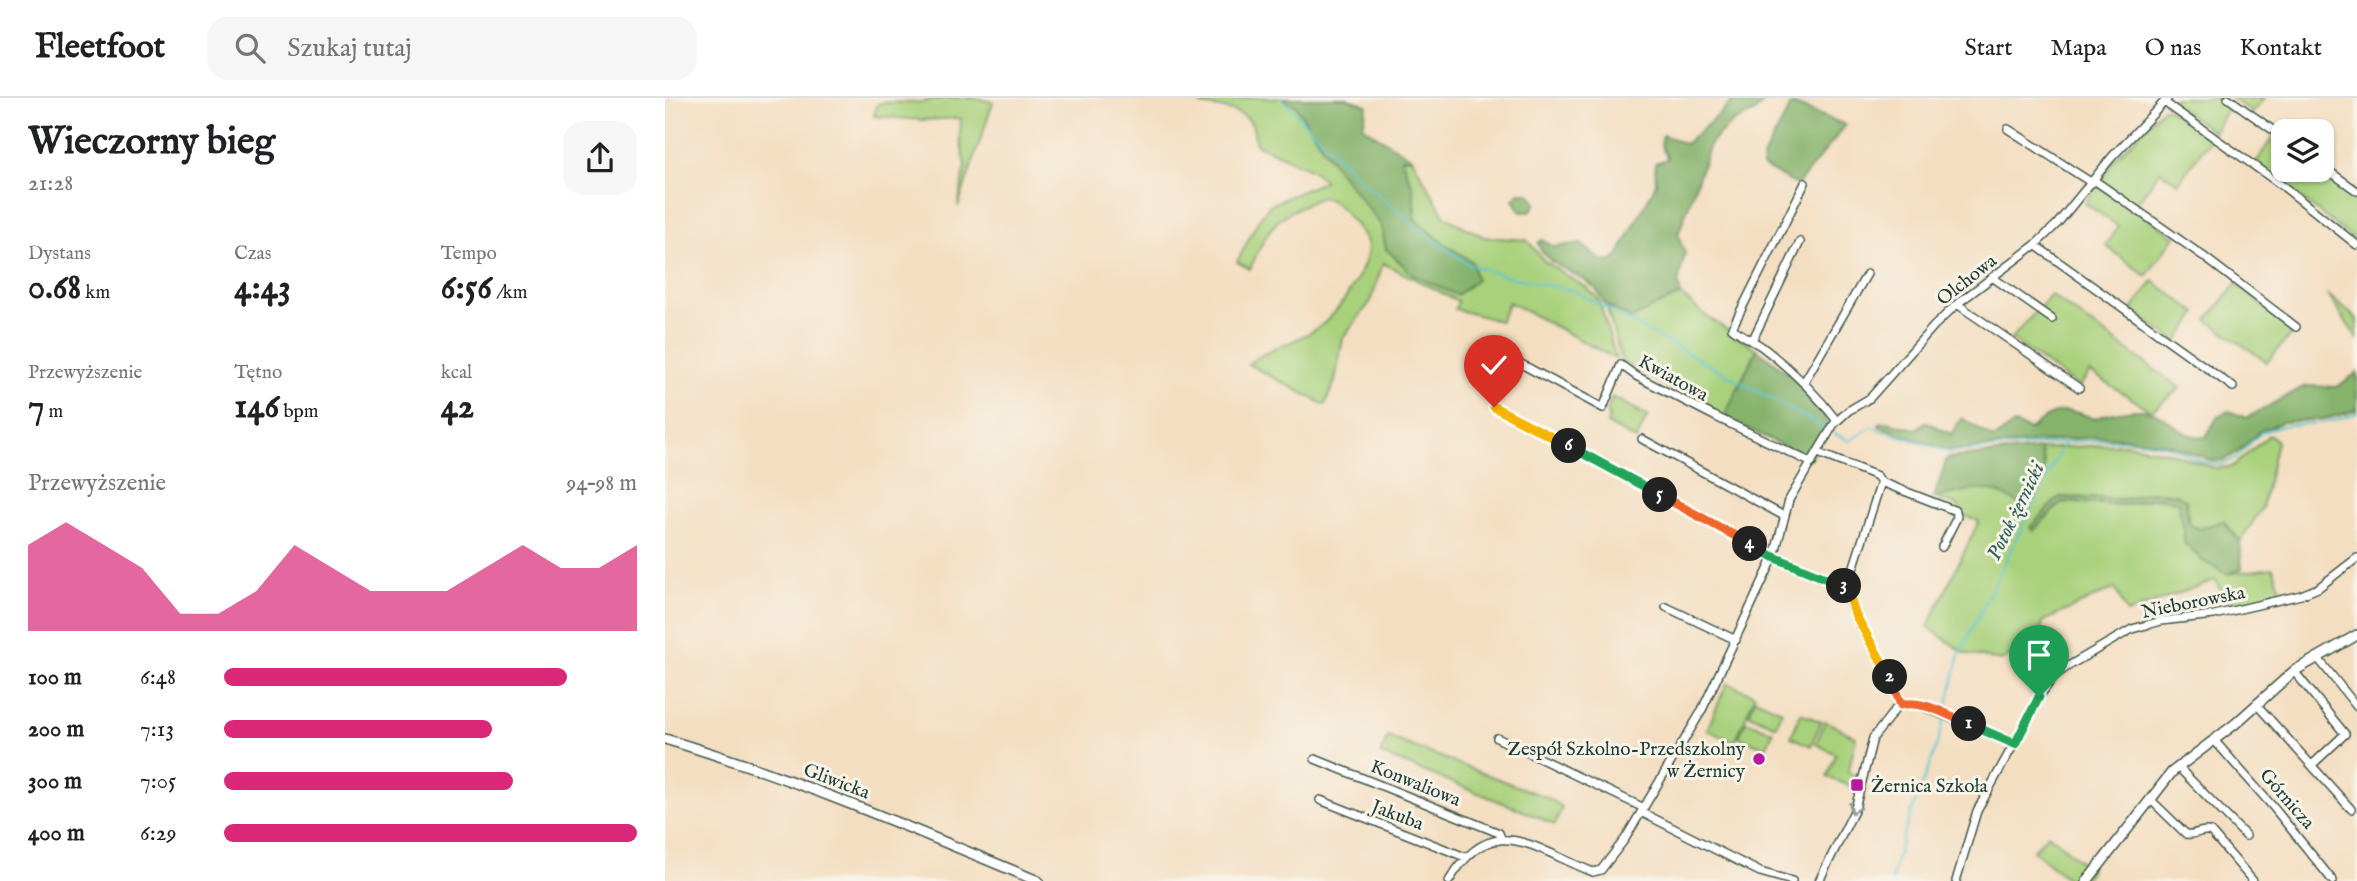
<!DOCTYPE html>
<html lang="pl">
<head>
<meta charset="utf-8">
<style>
	:root { --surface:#fff; --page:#f6f6f6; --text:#202124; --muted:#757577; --line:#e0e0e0; --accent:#db2777 }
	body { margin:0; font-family:"IM FELL English",serif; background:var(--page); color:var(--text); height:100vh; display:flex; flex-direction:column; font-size:26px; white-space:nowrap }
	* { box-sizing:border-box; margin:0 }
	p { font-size:23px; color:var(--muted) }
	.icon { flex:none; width:38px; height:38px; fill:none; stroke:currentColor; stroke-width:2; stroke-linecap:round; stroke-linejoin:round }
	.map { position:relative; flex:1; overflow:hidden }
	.details { display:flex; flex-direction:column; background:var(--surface); width:665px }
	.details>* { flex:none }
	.controls { position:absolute; left:1606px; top:21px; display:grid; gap:14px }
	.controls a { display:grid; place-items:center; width:63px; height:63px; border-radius:14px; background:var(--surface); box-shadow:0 2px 5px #0004; font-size:35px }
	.pin { position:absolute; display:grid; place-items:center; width:60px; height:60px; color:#fff; margin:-72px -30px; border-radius:50% 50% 50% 0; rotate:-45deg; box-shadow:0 0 7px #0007 }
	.pin .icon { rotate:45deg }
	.km { position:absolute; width:35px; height:35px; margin:-18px; border-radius:50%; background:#222; color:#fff; font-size:19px; line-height:35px; text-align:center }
	.round { display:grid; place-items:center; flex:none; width:74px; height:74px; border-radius:21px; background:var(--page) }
	.summary { display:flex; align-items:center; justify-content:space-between; height:119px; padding:0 28px }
	h1 { font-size:38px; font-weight:800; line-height:52px }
	.metrics { display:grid; grid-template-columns:repeat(3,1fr); gap:10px; height:119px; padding:7px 28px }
	.metrics div { display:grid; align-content:center }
	.metrics b { font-size:35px; font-weight:800 }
	.metrics small { font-size:19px; font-weight:400 }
	.metrics p { font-size:19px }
	.chart { height:196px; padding:14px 28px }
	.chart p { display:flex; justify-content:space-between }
	.chart svg { width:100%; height:126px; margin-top:7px; fill:var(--accent); opacity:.7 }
	ul { padding:0 28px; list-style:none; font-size:23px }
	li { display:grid; grid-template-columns:112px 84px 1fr; align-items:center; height:52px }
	li i { height:18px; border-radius:9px; background:var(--accent) }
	header { display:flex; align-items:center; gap:42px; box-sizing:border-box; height:98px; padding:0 35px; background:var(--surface); border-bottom:2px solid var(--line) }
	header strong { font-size:33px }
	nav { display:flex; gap:38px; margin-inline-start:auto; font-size:24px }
	.search { width:490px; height:63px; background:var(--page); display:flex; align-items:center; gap:18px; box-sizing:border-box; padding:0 24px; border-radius:21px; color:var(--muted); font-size:26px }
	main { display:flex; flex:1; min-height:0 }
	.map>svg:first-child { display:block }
	.green { fill:#a9d17c; stroke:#648758; stroke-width:2 }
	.forest { fill:#86b36c; stroke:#527850; stroke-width:2 }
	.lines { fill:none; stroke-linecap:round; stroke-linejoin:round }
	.stream { stroke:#59c6d1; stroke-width:2 }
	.minor-casing { stroke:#3f5549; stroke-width:10 }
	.tertiary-casing { stroke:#3f5549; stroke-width:12 }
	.minor { stroke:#fff; stroke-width:7 }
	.tertiary { stroke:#fff; stroke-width:9 }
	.oneway { stroke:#8f9e9a }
	.split-1-casing { stroke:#fff; stroke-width:14 }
	.split-2-casing { stroke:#fff; stroke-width:14 }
	.split-3-casing { stroke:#fff; stroke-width:14 }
	.split-4-casing { stroke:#fff; stroke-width:14 }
	.split-5-casing { stroke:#fff; stroke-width:14 }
	.split-6-casing { stroke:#fff; stroke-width:14 }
	.split-7-casing { stroke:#fff; stroke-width:14 }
	.split-1 { stroke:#22a559; stroke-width:9 }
	.split-2 { stroke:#f0652b; stroke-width:9 }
	.split-3 { stroke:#f5b400; stroke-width:9 }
	.split-4 { stroke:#22a559; stroke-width:9 }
	.split-5 { stroke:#f0652b; stroke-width:9 }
	.split-6 { stroke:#22a559; stroke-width:9 }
	.split-7 { stroke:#f5b400; stroke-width:9 }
	.poi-dot { fill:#b5179e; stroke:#f7f3e8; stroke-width:2.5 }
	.labels { text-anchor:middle; stroke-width:6; stroke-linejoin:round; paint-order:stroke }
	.street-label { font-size:19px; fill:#1f3d34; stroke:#f7f3e8 }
	.poi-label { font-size:19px; fill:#1f3d34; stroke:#f7f3e8; text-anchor:end }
	.water-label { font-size:21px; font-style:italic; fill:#2e5f5b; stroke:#f7f3e8 }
</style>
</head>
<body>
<header>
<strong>Fleetfoot</strong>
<div class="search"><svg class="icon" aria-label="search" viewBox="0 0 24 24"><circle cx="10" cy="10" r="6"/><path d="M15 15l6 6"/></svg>Szukaj tutaj</div>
<nav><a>Start</a><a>Mapa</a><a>O nas</a><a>Kontakt</a></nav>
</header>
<main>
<section class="details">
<div class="summary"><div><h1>Wieczorny bieg</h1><p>21:28</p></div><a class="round"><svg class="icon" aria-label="share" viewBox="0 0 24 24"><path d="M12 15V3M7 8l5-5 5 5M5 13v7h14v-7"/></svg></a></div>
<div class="metrics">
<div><p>Dystans</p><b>0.68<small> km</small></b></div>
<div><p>Czas</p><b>4:43</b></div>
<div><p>Tempo</p><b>6:56<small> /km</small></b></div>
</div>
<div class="metrics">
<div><p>Przewyższenie</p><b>7<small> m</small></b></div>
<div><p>Tętno</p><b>146<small> bpm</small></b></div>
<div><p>kcal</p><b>42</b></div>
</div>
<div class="chart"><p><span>Przewyższenie</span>94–98 m</p>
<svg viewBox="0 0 160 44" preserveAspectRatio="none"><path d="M0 44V14L10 6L20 14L30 22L40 38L50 38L60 30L70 14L80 22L90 30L100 30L110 30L120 22L130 14L140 22L150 22L160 14V44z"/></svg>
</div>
<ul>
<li><b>100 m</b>6:48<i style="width:83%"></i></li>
<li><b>200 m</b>7:13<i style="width:65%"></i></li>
<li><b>300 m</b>7:05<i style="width:70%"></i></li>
<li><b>400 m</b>6:29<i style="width:100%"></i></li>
</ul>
</section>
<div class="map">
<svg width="1692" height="783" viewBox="0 0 1692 783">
	<rect width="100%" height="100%" fill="#f7f3e8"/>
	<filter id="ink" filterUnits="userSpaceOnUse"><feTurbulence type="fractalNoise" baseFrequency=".0143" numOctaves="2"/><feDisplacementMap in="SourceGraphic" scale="14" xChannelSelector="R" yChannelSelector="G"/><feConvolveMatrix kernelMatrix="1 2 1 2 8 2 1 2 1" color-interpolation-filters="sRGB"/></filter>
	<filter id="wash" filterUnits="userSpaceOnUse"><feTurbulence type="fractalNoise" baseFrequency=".00686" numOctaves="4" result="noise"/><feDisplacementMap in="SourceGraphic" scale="28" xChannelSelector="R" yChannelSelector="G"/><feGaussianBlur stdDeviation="1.57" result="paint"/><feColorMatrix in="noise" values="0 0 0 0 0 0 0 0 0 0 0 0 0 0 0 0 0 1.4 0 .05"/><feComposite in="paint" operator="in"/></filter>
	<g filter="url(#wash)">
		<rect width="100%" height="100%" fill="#f4dec1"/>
		<path class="green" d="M277,0H311L328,4L293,109L300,68L295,40L296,20L258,22L209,18L212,7L216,5L258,4Z
			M555,0H616L630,7L670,68L716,127L721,151L776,143L750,121L748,90L736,60H747L780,119L819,139L862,142L879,163L922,190L934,202L951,261L844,204L835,223L790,211L793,203L718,165L706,203L678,240L670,283L660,307L583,266C606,248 636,244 658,226C675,212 703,170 703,148C703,139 674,107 667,103C663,101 660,100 656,99C609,120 606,124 585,171L572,164L594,121L605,107L660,83L647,72L591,46C590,41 589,34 588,29C582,11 551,10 536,7Z
			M1508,0H1555L1564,7L1549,34L1505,3Z
			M1566,0H1599L1587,15Z
			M1498,10L1504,11L1545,41L1513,85L1495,73L1470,108L1435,83L1449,62Z
			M1609,37L1619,44V72H1657L1692,95V144L1591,65Z
			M1432,88L1510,138L1481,178L1441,148L1453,128L1420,105Z
			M1488,183L1532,215L1512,244L1466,213Z
			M1571,186L1629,233L1602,264L1542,222Z
			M1662,196L1692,221V240Z
			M1016,197L1041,218L1092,251L1059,319L957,264L941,207L967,221L990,208Z
			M1386,197L1515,290L1486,313L1425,274L1414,289L1346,241Z
			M947,299L983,318L971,342L942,326L944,317L942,316Z
			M1604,337L1612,343L1597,410L1575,443L1558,423L1534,431L1524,426L1521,402C1495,386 1482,400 1456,401C1436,402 1415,399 1395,399L1368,432L1397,404L1460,407L1488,400L1514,403L1520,446L1538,463L1562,476L1608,470L1618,496L1565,508L1550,482L1462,515L1450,490L1379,523L1370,544L1336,563L1299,555L1263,529L1314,423L1296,416L1294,408L1269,400L1318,389L1346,400L1380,368L1375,351L1460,346L1507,355L1549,370L1567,369Z
			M1062,585L1090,597L1070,644L1042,632Z
			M1090,601L1117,613L1111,628L1084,616Z
			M1136,615L1156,624L1146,648L1126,639Z
			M1081,623L1108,634L1101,650L1074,639Z
			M1160,623L1191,639L1183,675L1194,678L1190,690L1162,679L1171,656L1151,646Z
			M723,639L883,700L897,709L890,727L861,714L715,656Z
			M1383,736L1426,772L1418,783H1405L1368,752Z"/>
		<path class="forest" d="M616,0H682L702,7L698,29L747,60H736L748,90L750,121L776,143L807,164L811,182L792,197L748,177L721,151L716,127L670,68L630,7Z
			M1070,0H1102L1090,14L1068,24L1046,44L1013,137L1020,156L1013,185L1016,197L990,208L967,221L941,207L930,190L921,183L887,164L877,154L873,145L877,142L889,149L915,145L936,162L946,164L953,158L991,86L990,65L1003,61L996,47L998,37L1020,46L1057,14Z
			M1127,6L1181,27L1132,87L1097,68L1099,57Z
			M853,95H864L871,105L865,114H856L848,102Z
			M1092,251C1117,271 1155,295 1163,327L1145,361L1059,319Z
			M1692,275V312L1660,321L1617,324L1595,333L1573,354L1559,362L1547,363L1508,347L1462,340L1430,339L1284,353L1214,328V325L1222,324L1251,331L1261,324L1286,336L1297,320L1329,341L1349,326L1365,332C1387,311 1402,308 1429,321C1441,315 1475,309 1488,314C1508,322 1517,341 1541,339L1553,318L1564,313L1582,320L1640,288L1672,289Z
			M1375,351C1384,378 1379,390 1358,408C1320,384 1311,391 1269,400L1282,360Z
			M1485,394L1511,396L1521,402L1524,426L1534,431L1558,423L1575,443L1577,471L1562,476L1538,463L1520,446L1513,403L1488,400L1460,407L1397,404L1368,433L1365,429L1394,399L1459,401Z"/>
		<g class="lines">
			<path class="stream" d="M616,0L692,79L763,138L805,167L844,179L910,193L1163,332
				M1168,335L1185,343L1206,329L1284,354L1399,345
				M1280,616L1295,555L1399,345C1435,341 1470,340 1506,349C1522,354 1538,368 1556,366C1575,363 1583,343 1598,334C1618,324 1640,328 1661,324C1671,322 1682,318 1692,315
				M1227,783C1236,726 1266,677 1279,621"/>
		</g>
	</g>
	<g filter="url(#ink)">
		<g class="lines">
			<defs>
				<path id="minor" d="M1563,0L1619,40
					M1499,4L1619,89L1692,147
					M1343,31L1427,85
					M1657,68L1692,93
					M1429,82L1538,158L1631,229
					M1140,85L1067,230C1076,237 1086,242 1096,248C1125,270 1150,294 1172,323
					M1370,147L1568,289
					M1327,179L1387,221
					M1292,206L1414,290
					M1087,243L1135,144
					M845,260L938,310L956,267L971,278L1049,318L1147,365
					M1139,284L1202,176
					M829,308L1109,459L1182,490C1188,533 1226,565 1236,607
					M977,341L1119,418
					M1153,355L1212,378L1216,384L1182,490
					M1216,384L1291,413L1292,419L1277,449
					M1001,509L1071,542
					M1652,559L1692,609
					M1629,573L1680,636L1648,666
					M1592,607L1686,711
					M832,640L979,710
					M1549,642L1609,710L1668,783
					M650,661L834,735L836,740
					M1513,669L1581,738
					M1485,701L1521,736C1530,738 1537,730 1546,734L1588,783
					M655,702L800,759
					M976,714L1095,774L1127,783
					M784,783C827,711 867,750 928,774L936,772L960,741L1036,614L1109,459L1124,402L1169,326L1183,313L1205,300L1269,228L1292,206L1370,147L1392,126L1446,60L1503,0
					M1154,783L1190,711L1208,640L1232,609L1245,605L1254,607L1350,646
					M1291,783L1312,713L1377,595L1389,578L1405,567L1467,531L1496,523L1549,517L1636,497L1653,490L1692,460"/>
				<path id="tertiary" d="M0,641C128,679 250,732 373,783
					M1422,783L1507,674L1570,626L1629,573L1692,537"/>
			</defs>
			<use href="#minor" class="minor-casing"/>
			<use href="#tertiary" class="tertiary-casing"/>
			<use href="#minor" class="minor"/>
			<use href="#tertiary" class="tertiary"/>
		</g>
		<defs><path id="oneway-chevron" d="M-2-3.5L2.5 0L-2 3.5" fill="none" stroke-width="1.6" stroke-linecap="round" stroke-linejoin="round" transform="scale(1.75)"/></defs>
		<use class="oneway" href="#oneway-chevron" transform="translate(1189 711) rotate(112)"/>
	</g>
	<g class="lines" filter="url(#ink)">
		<defs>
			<path id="split-1" d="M1304,626L1350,646L1374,599"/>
			<path id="split-2" d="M1225,579L1236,607C1257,601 1284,618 1304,626"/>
			<path id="split-3" d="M1179,488L1182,489L1190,516L1225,579"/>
			<path id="split-4" d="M1085,446L1109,459L1179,488"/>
			<path id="split-5" d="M995,397L1085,446"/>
			<path id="split-6" d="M904,348L995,397"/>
			<path id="split-7" d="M829,309L904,348"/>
		</defs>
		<use href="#split-1" class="split-1-casing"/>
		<use href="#split-2" class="split-2-casing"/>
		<use href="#split-3" class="split-3-casing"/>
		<use href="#split-4" class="split-4-casing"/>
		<use href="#split-5" class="split-5-casing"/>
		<use href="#split-6" class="split-6-casing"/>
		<use href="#split-7" class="split-7-casing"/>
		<use href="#split-1" class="split-1"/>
		<use href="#split-2" class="split-2"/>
		<use href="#split-3" class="split-3"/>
		<use href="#split-4" class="split-4"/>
		<use href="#split-5" class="split-5"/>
		<use href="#split-6" class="split-6"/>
		<use href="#split-7" class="split-7"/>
	</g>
	<g class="poi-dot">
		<circle cx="1094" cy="661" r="7"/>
		<rect x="1185" y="680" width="14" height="14" rx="3.5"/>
	</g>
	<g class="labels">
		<g class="street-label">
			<text transform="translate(1301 181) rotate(-38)" y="7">Olchowa</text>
			<text transform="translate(1009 279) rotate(29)" y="7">Kwiatowa</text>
			<text transform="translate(1528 503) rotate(-11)" y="7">Nieborowska</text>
			<text transform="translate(172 682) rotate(21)" y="7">Gliwicka</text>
			<text transform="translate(751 684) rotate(22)" y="7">Konwaliowa</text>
			<text transform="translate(1623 700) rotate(49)" y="7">Górnicza</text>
			<text transform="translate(733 716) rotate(21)" y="7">Jakuba</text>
		</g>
		<g class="poi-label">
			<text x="1080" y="657">Zespół Szkolno-Przedszkolny<tspan x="1080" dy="22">w Żernicy</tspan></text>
			<text x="1206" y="694" text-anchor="start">Żernica Szkoła</text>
		</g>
		<g class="water-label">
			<text transform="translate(1350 413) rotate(-64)" y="7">Potok żernicki</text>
		</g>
	</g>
</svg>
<div class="controls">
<a><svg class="icon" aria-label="layers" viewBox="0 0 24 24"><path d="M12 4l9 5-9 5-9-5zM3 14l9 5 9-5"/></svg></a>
</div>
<div class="pin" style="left:1374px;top:599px;background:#1e9e55"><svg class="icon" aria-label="arrive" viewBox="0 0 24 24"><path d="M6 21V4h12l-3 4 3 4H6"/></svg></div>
<div class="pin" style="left:829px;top:309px;background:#d93025"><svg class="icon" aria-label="check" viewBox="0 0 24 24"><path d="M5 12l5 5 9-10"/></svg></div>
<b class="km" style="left:1304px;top:626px">1</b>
<b class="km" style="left:1225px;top:579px">2</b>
<b class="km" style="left:1179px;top:488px">3</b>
<b class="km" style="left:1085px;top:446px">4</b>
<b class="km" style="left:995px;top:397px">5</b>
<b class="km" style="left:904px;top:348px">6</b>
</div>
</main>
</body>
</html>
